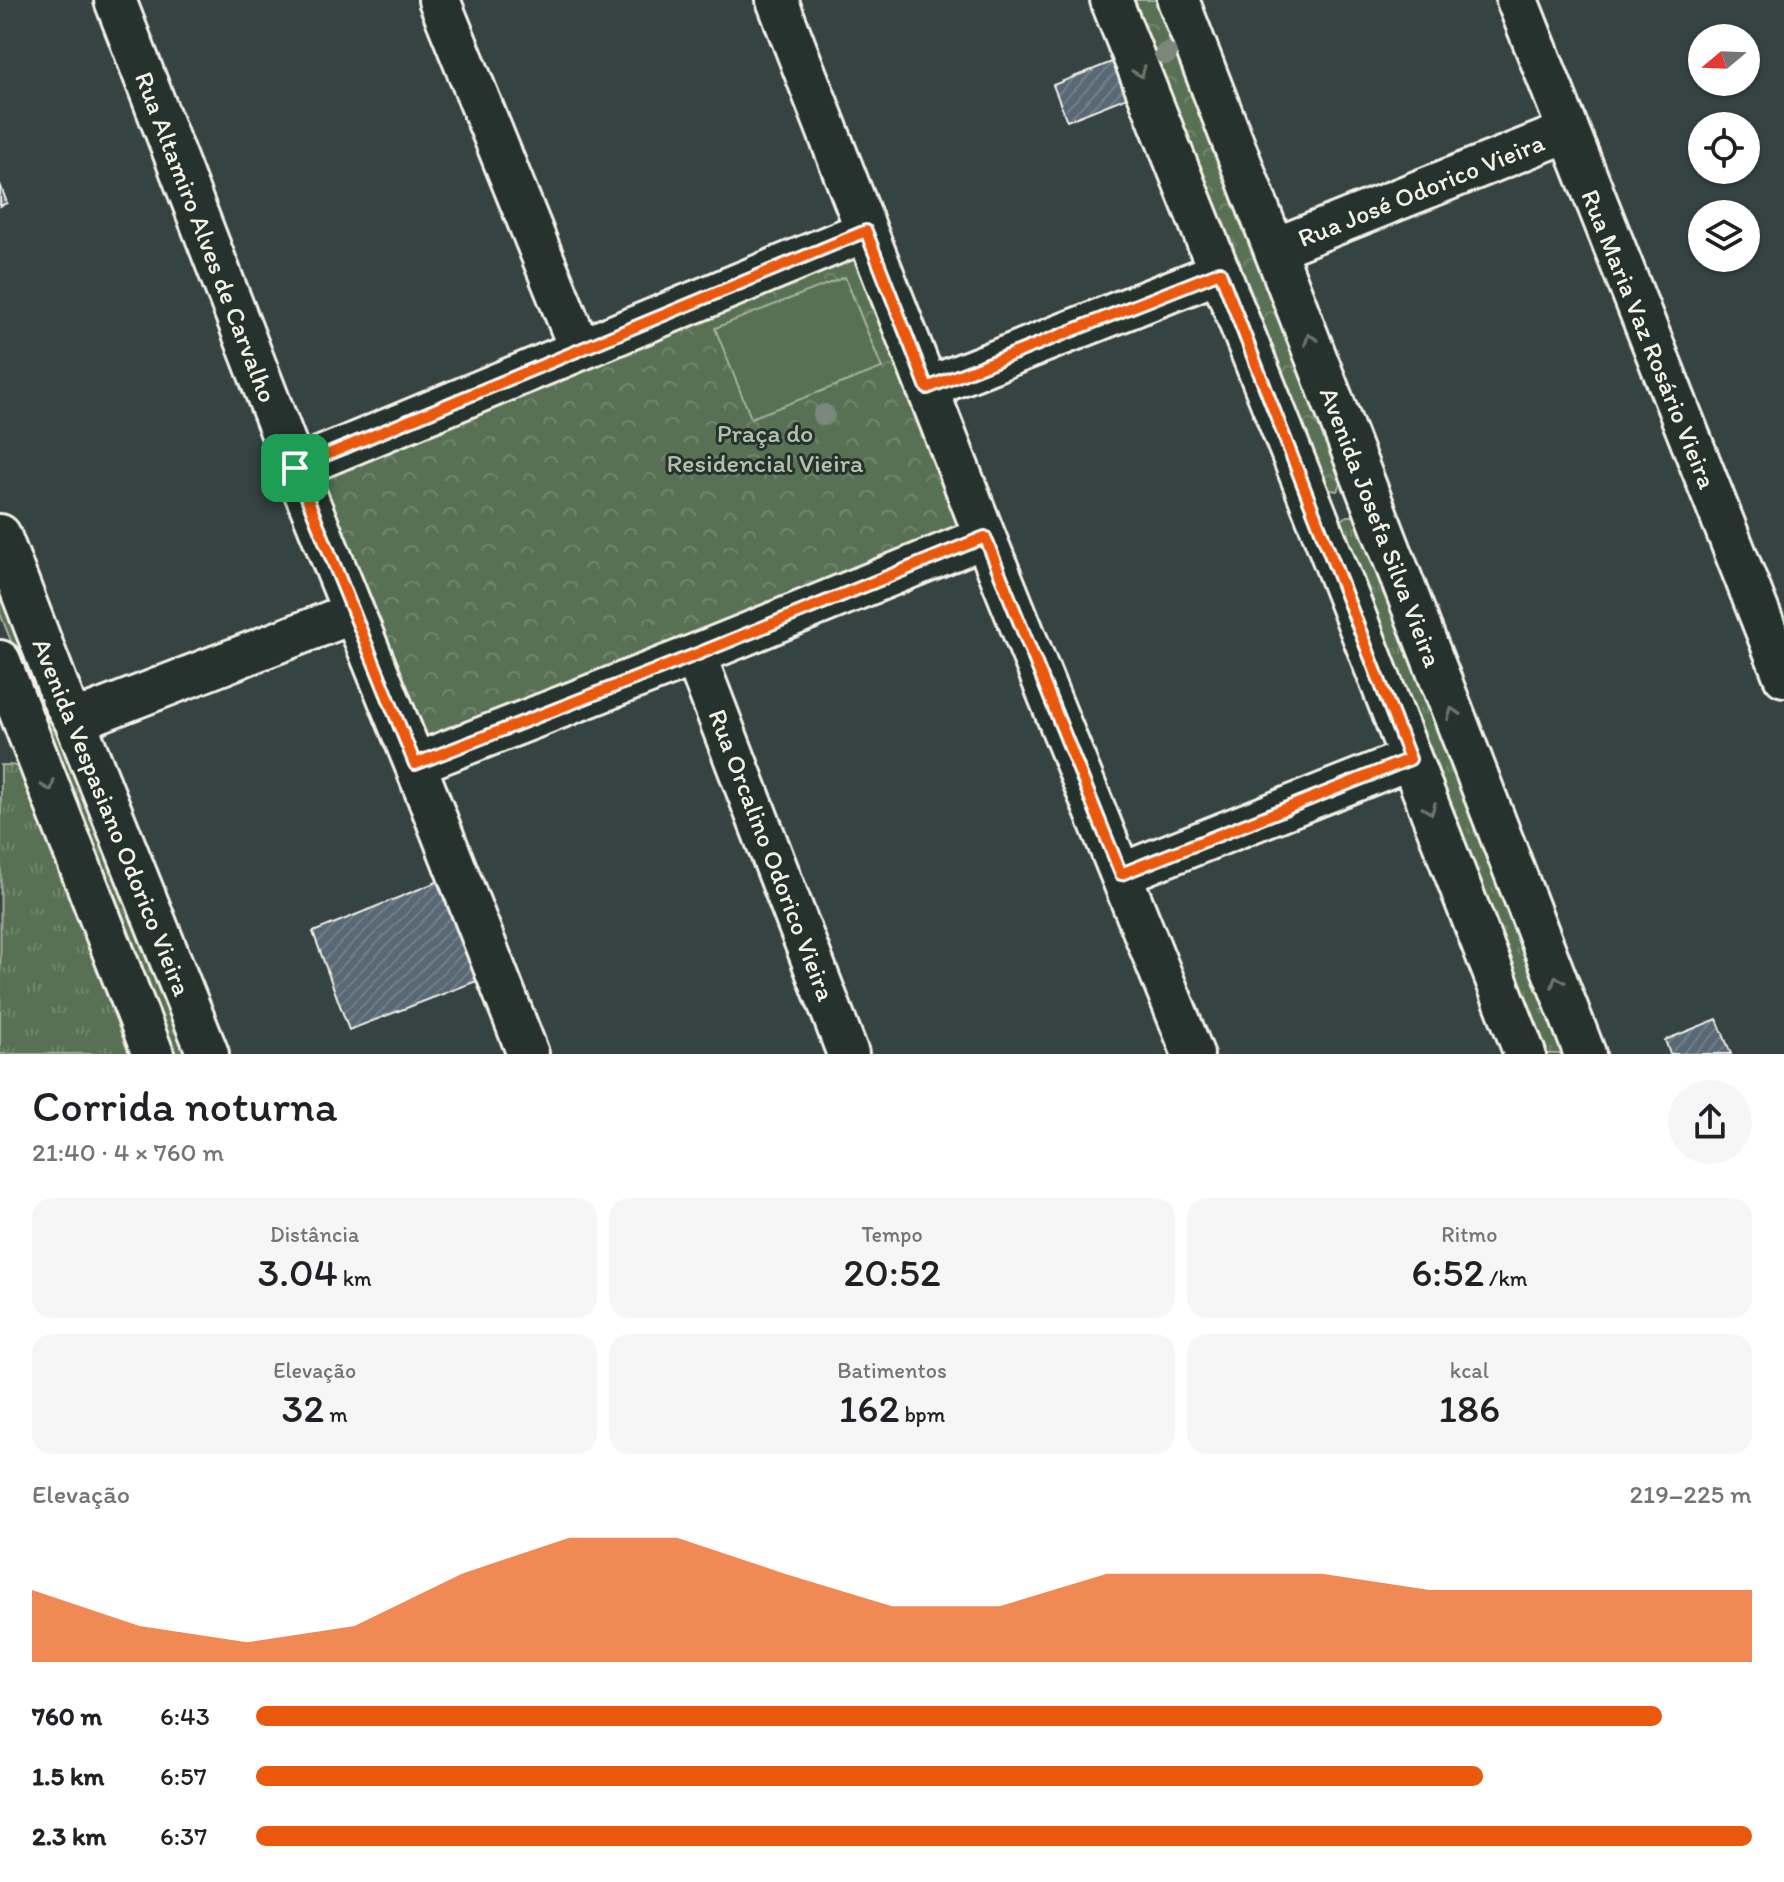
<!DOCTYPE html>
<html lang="pt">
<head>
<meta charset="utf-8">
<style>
	:root { --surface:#fff; --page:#f6f6f6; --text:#202124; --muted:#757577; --accent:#ea580c }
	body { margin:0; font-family:Itim,sans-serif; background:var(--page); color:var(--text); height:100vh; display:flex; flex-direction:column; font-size:30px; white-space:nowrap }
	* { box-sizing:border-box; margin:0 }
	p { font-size:26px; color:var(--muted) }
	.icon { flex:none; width:44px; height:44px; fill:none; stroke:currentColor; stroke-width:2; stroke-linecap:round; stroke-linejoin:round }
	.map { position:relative; height:1054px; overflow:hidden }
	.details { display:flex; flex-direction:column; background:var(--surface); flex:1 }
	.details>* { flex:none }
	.needle { width:52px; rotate:251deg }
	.controls { position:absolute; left:1688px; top:24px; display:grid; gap:16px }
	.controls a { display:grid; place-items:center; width:72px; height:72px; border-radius:50%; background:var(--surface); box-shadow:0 2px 6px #0004; font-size:40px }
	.pin { position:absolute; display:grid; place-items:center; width:68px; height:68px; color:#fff; margin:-34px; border-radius:16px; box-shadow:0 4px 12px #0006 }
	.round { display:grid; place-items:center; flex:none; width:84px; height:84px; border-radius:42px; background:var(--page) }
	.summary { display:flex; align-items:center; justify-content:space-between; height:136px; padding:0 32px }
	h1 { font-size:44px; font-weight:600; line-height:60px }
	.metrics { display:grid; grid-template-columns:repeat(3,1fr); gap:12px; height:136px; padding:8px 32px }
	.metrics div { display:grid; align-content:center; border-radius:20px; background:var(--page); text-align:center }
	.metrics b { font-size:40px; font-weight:600 }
	.metrics small { font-size:22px; font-weight:400 }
	.metrics p { font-size:22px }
	.chart { height:224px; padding:16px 32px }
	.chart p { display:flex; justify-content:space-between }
	.chart svg { width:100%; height:144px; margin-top:8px; fill:var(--accent); opacity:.7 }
	ul { padding:0 32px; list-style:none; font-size:26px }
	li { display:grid; grid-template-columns:128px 96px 1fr; align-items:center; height:60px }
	li i { height:20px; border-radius:10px; background:var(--accent) }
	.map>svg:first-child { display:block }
	.grass { fill:url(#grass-tufts); stroke:#a6b19e; stroke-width:2 }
	.forest { fill:url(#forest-crowns); stroke:#a6b19e; stroke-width:2 }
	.garden { fill:#597155; stroke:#a6b19e; stroke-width:2 }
	.building { fill:url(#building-hatch); stroke:#f4f1e8; stroke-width:2 }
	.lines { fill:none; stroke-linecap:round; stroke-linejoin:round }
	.minor-casing { stroke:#f4f1e8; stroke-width:46 }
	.minor { stroke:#26332d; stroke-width:40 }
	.tree { fill:#7c877d }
	.oneway { stroke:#6e766e }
	.route-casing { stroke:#fff; stroke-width:16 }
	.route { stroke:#ea580c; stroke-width:10 }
	.labels { text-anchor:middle; stroke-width:6; stroke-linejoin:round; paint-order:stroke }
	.street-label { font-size:26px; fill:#f4f1e8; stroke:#26332d }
	.park-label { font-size:26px; fill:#b6bead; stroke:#26332d }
</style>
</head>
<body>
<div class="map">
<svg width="1784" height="1054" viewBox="0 0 1784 1054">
	<defs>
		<pattern id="grass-tufts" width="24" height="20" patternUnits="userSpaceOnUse" patternTransform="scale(2)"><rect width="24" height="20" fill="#597155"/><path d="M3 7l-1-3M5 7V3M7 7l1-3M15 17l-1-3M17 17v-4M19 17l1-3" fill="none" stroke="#71866d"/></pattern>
		<pattern id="forest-crowns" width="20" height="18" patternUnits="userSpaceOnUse" patternTransform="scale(2)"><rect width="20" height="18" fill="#597155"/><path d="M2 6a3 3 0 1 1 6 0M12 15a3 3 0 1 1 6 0" fill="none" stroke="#71866d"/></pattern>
		<pattern id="building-hatch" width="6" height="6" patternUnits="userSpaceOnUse" patternTransform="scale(2)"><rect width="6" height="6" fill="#596875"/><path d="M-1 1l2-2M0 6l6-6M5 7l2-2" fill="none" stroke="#717e89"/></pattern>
	</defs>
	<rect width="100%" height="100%" fill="#354343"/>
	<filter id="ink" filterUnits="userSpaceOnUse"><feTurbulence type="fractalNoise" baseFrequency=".0125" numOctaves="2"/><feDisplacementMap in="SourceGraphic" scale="16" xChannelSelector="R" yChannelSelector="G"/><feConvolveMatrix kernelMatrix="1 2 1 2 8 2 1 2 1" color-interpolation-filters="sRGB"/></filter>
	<g filter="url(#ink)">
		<path class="grass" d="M1347,516H1360L1569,1054H1543L1339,522Z
			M0,555L199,1054H172L0,613Z
			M1,765L29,766L137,1054H0Z"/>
		<path class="forest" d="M1135,0H1158L1345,477L1337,491L1323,489L1257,323Z
			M859,243L969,530L423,749L312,474Z"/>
		<path class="garden" d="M845,277L882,368L751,418L715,328Z"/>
		<path class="building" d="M1117,60L1130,96L1067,121L1053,85Z
			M0,184L7,203L0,206Z
			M444,879L482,979L349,1030L313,932Z
			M1717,1019L1731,1054H1670L1665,1040Z"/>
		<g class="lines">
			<defs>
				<path id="minor" d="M115,0L295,468L415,764L528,1054
					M439,0L580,350
					M777,0L985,537L1193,1054
					M1111,0L1315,512L1525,1054
					M1178,0L1585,1054
					M1517,0L1784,676
					M1276,248L1567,132
					M927,388L1220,272
					M295,468L866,231
					M0,535L64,702L75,721L208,1054
					M695,655L848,1054
					M0,661L153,1054
					M75,721L353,613
					M415,764L695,655L985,537
					M1121,874L1410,759"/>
			</defs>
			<use href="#minor" class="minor-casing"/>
			<use href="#minor" class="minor"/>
		</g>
		<g class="tree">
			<circle cx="1166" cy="54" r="11"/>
			<circle cx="824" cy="415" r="11"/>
		</g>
		<defs><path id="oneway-chevron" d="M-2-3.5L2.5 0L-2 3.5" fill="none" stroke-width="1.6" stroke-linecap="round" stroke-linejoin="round" transform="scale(2)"/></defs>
		<g class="oneway">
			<use href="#oneway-chevron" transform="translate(1140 72) rotate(68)"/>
			<use href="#oneway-chevron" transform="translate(1310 339) rotate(-111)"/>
			<use href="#oneway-chevron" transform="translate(1453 713) rotate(-111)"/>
			<use href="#oneway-chevron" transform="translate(49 786) rotate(69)"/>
			<use href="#oneway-chevron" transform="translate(1430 809) rotate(69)"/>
			<use href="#oneway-chevron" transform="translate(1557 981) rotate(-111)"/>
		</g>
	</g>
	<g class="lines" filter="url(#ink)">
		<defs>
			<path id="route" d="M866,231L927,388L1220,272L1410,759L1121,874L985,537L695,655L415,764L295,468Z"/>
		</defs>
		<use href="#route" class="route-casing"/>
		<use href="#route" class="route"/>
	</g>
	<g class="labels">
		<g class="street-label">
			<text transform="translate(1421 190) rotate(-22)" y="9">Rua José Odorico Vieira</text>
			<text transform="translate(206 237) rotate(69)" y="9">Rua Altamiro Alves de Carvalho</text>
			<text transform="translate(1649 339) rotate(68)" y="9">Rua Maria Vaz Rosário Vieira</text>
			<text transform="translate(1381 527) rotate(69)" y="9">Avenida Josefa Silva Vieira</text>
			<text transform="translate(112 817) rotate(68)" y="9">Avenida Vespasiano Odorico Vieira</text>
			<text transform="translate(772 855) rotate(69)" y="9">Rua Orcalino Odorico Vieira</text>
		</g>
		<g class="park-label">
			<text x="765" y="442">Praça do<tspan x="765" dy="30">Residencial Vieira</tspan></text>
		</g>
	</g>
</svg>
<div class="controls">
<a><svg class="needle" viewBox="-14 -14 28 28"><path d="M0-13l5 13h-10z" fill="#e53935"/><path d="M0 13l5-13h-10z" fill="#757577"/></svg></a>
<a><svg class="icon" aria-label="locate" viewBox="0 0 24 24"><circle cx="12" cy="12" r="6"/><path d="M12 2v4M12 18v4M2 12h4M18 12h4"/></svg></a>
<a><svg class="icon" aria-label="layers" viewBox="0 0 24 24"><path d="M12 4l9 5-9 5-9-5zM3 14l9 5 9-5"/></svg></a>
</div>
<div class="pin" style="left:295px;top:468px;background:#1e9e55"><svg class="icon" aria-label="arrive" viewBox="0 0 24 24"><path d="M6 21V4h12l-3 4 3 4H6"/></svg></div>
</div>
<section class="details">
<div class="summary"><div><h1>Corrida noturna</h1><p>21:40 · 4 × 760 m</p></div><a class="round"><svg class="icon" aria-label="share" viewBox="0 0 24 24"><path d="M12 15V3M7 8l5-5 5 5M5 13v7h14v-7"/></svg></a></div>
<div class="metrics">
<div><p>Distância</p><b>3.04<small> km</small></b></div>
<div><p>Tempo</p><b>20:52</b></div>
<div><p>Ritmo</p><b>6:52<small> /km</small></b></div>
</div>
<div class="metrics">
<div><p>Elevação</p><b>32<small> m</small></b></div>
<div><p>Batimentos</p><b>162<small> bpm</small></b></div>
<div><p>kcal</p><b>186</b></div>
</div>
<div class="chart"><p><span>Elevação</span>219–225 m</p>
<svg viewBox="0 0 160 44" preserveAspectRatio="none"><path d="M0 44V22L10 33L20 38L30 33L40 17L50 6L60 6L70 17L80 27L90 27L100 17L110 17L120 17L130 22L140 22L150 22L160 22V44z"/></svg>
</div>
<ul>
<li><b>760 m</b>6:43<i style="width:94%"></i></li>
<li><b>1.5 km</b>6:57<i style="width:82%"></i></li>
<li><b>2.3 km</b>6:37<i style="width:100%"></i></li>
</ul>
</section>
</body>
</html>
